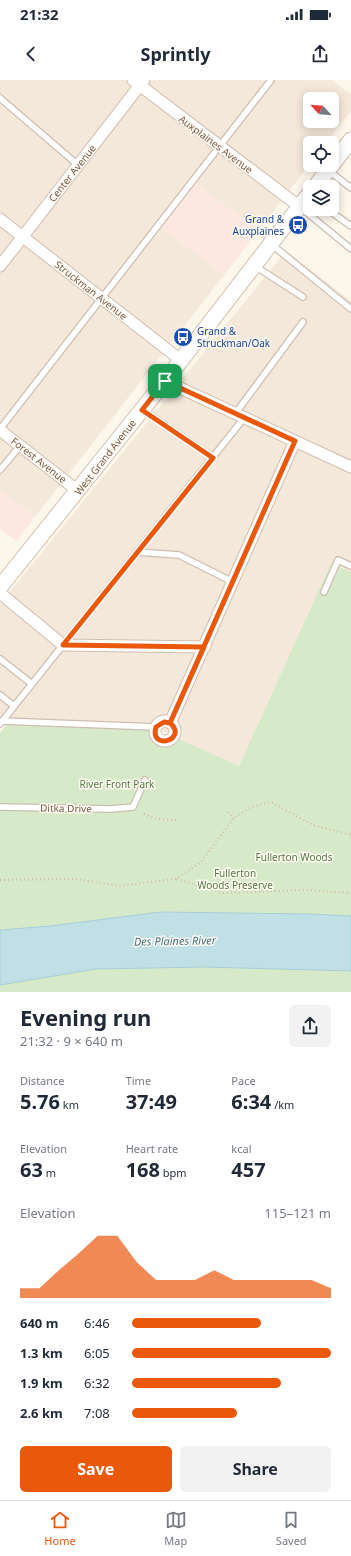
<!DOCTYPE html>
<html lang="en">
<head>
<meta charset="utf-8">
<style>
	:root { --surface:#fff; --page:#f2f2f3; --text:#1f2937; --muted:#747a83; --line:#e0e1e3; --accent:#ea580c }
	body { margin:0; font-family:"Noto Sans",sans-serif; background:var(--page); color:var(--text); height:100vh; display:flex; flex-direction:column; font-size:15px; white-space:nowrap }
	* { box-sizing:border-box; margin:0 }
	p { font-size:13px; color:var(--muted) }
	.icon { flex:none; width:22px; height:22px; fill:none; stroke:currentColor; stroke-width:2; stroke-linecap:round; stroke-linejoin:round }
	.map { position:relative; height:912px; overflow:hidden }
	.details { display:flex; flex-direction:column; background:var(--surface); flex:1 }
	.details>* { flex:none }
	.needle { width:26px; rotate:296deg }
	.tools { position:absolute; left:303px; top:12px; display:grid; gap:8px }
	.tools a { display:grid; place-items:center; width:36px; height:36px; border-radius:6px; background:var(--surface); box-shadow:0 2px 10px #0003; font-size:20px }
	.pin { position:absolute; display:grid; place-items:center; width:34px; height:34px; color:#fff; margin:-17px; border-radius:8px; box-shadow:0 2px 6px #0006 }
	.round { display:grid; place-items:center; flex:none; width:42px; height:42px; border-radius:6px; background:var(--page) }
	.headline { display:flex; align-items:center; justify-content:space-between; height:68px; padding:0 20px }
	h1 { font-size:22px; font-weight:700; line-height:30px }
	.metrics { display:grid; grid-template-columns:repeat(3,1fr); gap:6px; height:68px; padding:4px 20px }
	.metrics div { display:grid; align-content:center }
	.metrics b { font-size:20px; font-weight:700 }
	.metrics small { font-size:11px; font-weight:400 }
	.metrics p { font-size:11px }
	.chart { height:112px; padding:8px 20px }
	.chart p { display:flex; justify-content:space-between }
	.chart svg { width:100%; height:72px; margin-top:4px; fill:var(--accent); opacity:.7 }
	.action { display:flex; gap:8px; margin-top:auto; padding:8px 20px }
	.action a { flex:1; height:46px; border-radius:6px; background:var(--accent); color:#fff; font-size:16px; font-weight:700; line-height:46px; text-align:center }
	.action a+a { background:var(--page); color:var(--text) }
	ul { padding:0 20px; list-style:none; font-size:13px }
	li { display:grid; grid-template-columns:64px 48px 1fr; align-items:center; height:30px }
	li i { height:10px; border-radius:5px; background:var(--accent) }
	.status { display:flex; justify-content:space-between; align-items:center; height:28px; padding:0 20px; background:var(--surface); direction:ltr }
	.status svg { height:11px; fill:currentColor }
	header { display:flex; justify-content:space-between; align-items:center; height:52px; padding:0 20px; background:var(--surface); font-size:18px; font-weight:700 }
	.tabs { display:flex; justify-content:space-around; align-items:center; height:56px; border-top:1px solid var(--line); background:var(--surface); font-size:11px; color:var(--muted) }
	.tabs a { display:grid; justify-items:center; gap:2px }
	.tabs .active { color:var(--accent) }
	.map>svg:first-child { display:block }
	.residential { fill:#f4e8da; fill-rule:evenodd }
	.commercial { fill:#fce8e0 }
	.green { fill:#d6eac9 }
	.water { fill:#c0e0e6; stroke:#a6cfd7 }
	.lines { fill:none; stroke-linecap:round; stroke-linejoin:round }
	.lane-casing { stroke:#cebeb0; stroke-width:8 }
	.street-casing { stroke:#cebeb0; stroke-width:13 }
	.secondary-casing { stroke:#d4c0b0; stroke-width:17 }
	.path { stroke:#d6b9a6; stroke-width:2; stroke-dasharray:1 3; stroke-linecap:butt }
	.lane { stroke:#fff; stroke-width:5.5 }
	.street { stroke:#fff; stroke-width:11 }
	.secondary { stroke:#fff; stroke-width:15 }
	.route-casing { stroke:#fff; stroke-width:8 }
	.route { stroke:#ea580c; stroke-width:5 }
	.labels { text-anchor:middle; stroke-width:3; stroke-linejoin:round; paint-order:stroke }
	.street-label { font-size:10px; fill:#775d4e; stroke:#fefaf2 }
	.transit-label { font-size:10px; fill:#164399; stroke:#fefaf2; text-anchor:end }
	.park-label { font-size:10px; fill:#557c46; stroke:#fefaf2 }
	.water-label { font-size:11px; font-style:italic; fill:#457782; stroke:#fefaf2 }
</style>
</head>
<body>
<div class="status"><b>21:32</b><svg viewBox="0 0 49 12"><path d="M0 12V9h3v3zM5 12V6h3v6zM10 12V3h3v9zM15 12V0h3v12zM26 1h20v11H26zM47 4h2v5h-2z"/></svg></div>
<header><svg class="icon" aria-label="back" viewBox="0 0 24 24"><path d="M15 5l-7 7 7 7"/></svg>Sprintly<svg class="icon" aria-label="share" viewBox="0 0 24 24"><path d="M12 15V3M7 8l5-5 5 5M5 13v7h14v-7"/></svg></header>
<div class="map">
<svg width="351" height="912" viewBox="0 0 351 912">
	<rect width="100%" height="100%" fill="#fcf6eb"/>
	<path class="residential" d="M0,0H332L351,14V31L326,63H310V84L258,151L191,99L157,143L224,195L35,437L0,410ZM310,19H332V41H310Z
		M286,171L351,221V492L331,483L239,686L153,647L0,644V524Z"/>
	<path class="commercial" d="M191,99L258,151L224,195L157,143Z
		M0,410L35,437L16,461L0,449Z"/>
	<path class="green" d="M331,483L351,492V912H0V653L6,645L151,650V658C159,668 170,669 177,658L239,686Z"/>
	<path class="water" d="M161,832L310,834L351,836V891L204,887L96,889L0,905V850L50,846Z"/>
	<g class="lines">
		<defs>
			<path id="lane" d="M0,18L78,85
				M329,91L351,108
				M300,127L351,169
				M327,129L351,146
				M271,164L351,229
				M255,186L303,217
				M143,330L213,378
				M235,334L303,242
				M0,349L271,0
				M0,390L20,366
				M137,472L179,475L233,502
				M324,512L338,480L351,486
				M0,579L32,604
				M0,615L14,626
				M2,641L156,647
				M0,644L244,338
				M0,727L111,729L133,727L145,700"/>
			<path id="street" d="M133,0L300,127
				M0,139L182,281
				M0,186L144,0
				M165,301L351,387
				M0,350L78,411
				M0,513L63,565L205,567
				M155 651a10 10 0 1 1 20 0a10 10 0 1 1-20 0Z
				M170,643L295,361"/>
			<path id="secondary" d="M315,107L351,60
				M0,507L165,301L310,113"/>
		</defs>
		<use href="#lane" class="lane-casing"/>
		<use href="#street" class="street-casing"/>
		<use href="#secondary" class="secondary-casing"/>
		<path class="path" d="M228,732L234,738
			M144,734L156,739L177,740
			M177,799L223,813L305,810L351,813
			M0,800L75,799L120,806L176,799L201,782L234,738L251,727L271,722L313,745L351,755"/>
		<use href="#lane" class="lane"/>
		<use href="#street" class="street"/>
		<use href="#secondary" class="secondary"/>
	</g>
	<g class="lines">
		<defs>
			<path id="route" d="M165,301L295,361L170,643L164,642L156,647C149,672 189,659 170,643L204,567L63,565L213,378L142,330L165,301"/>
		</defs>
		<use href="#route" class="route-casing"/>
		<use href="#route" class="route"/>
	</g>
	<defs>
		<symbol id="bus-disc" viewBox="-11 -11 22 22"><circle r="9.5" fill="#1a4fb4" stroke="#fefaf2"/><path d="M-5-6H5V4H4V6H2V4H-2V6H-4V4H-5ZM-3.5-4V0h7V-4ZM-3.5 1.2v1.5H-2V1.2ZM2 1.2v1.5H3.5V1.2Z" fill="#fff"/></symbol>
	</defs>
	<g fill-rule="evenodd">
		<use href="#bus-disc" x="287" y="134" width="22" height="22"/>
		<use href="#bus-disc" x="172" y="246" width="22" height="22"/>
	</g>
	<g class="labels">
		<g class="street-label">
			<text transform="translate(216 64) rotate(37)" y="4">Auxplaines Avenue</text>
			<text transform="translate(72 93) rotate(-52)" y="4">Center Avenue</text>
			<text transform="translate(91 210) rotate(38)" y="4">Struckman Avenue</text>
			<text transform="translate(105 377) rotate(-52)" y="4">West Grand Avenue</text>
			<text transform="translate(39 380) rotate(38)" y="4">Forest Avenue</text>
			<text transform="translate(66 728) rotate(1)" y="4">Ditka Drive</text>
		</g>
		<g class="transit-label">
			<text x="284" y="143">Grand &amp;<tspan x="284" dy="12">Auxplaines</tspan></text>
			<text x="197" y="255" text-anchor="start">Grand &amp;<tspan x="197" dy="12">Struckman/Oak</tspan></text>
		</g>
		<g class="park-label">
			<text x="117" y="708">River Front Park</text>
			<text x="294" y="781">Fullerton Woods</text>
			<text x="235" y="797">Fullerton<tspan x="235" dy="12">Woods Preserve</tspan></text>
		</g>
		<g class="water-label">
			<text transform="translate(175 861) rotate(-1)" y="4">Des Plaines River</text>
		</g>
	</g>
</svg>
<div class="tools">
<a><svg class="needle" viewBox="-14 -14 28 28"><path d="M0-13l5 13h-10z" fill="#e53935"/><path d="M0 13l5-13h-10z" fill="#747a83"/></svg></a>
<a><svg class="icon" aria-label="locate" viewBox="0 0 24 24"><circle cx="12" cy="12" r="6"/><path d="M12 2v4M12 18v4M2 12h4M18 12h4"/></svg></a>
<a><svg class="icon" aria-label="layers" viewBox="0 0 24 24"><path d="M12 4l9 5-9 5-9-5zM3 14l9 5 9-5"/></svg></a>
</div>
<div class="pin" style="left:165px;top:301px;background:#1e9e55"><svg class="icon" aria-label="arrive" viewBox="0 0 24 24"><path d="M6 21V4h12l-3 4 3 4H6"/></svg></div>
</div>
<section class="details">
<div class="headline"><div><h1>Evening run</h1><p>21:32 · 9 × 640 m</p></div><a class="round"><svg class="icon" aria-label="share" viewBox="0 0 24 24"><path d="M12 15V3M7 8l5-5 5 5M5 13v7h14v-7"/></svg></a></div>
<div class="metrics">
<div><p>Distance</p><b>5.76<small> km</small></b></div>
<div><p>Time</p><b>37:49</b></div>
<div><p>Pace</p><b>6:34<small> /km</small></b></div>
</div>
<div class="metrics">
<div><p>Elevation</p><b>63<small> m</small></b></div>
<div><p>Heart rate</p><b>168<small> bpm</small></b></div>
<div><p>kcal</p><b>457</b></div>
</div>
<div class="chart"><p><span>Elevation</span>115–121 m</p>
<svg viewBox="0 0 160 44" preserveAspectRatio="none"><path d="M0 44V38L10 38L20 27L30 17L40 6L50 6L60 22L70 33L80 33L90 33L100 27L110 33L120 33L130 33L140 33L150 33L160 38V44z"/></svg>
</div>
<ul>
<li><b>640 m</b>6:46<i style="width:65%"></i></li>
<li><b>1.3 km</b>6:05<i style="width:100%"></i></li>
<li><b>1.9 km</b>6:32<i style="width:75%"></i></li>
<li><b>2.6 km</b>7:08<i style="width:53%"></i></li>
</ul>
<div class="action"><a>Save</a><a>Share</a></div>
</section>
<nav class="tabs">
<a class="active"><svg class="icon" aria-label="home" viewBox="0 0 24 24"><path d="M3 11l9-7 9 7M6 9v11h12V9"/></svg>Home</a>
<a><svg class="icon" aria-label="map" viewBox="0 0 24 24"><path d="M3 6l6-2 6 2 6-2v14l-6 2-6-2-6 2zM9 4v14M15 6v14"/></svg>Map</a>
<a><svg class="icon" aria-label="saved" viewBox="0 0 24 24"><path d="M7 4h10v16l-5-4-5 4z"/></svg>Saved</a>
</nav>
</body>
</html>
